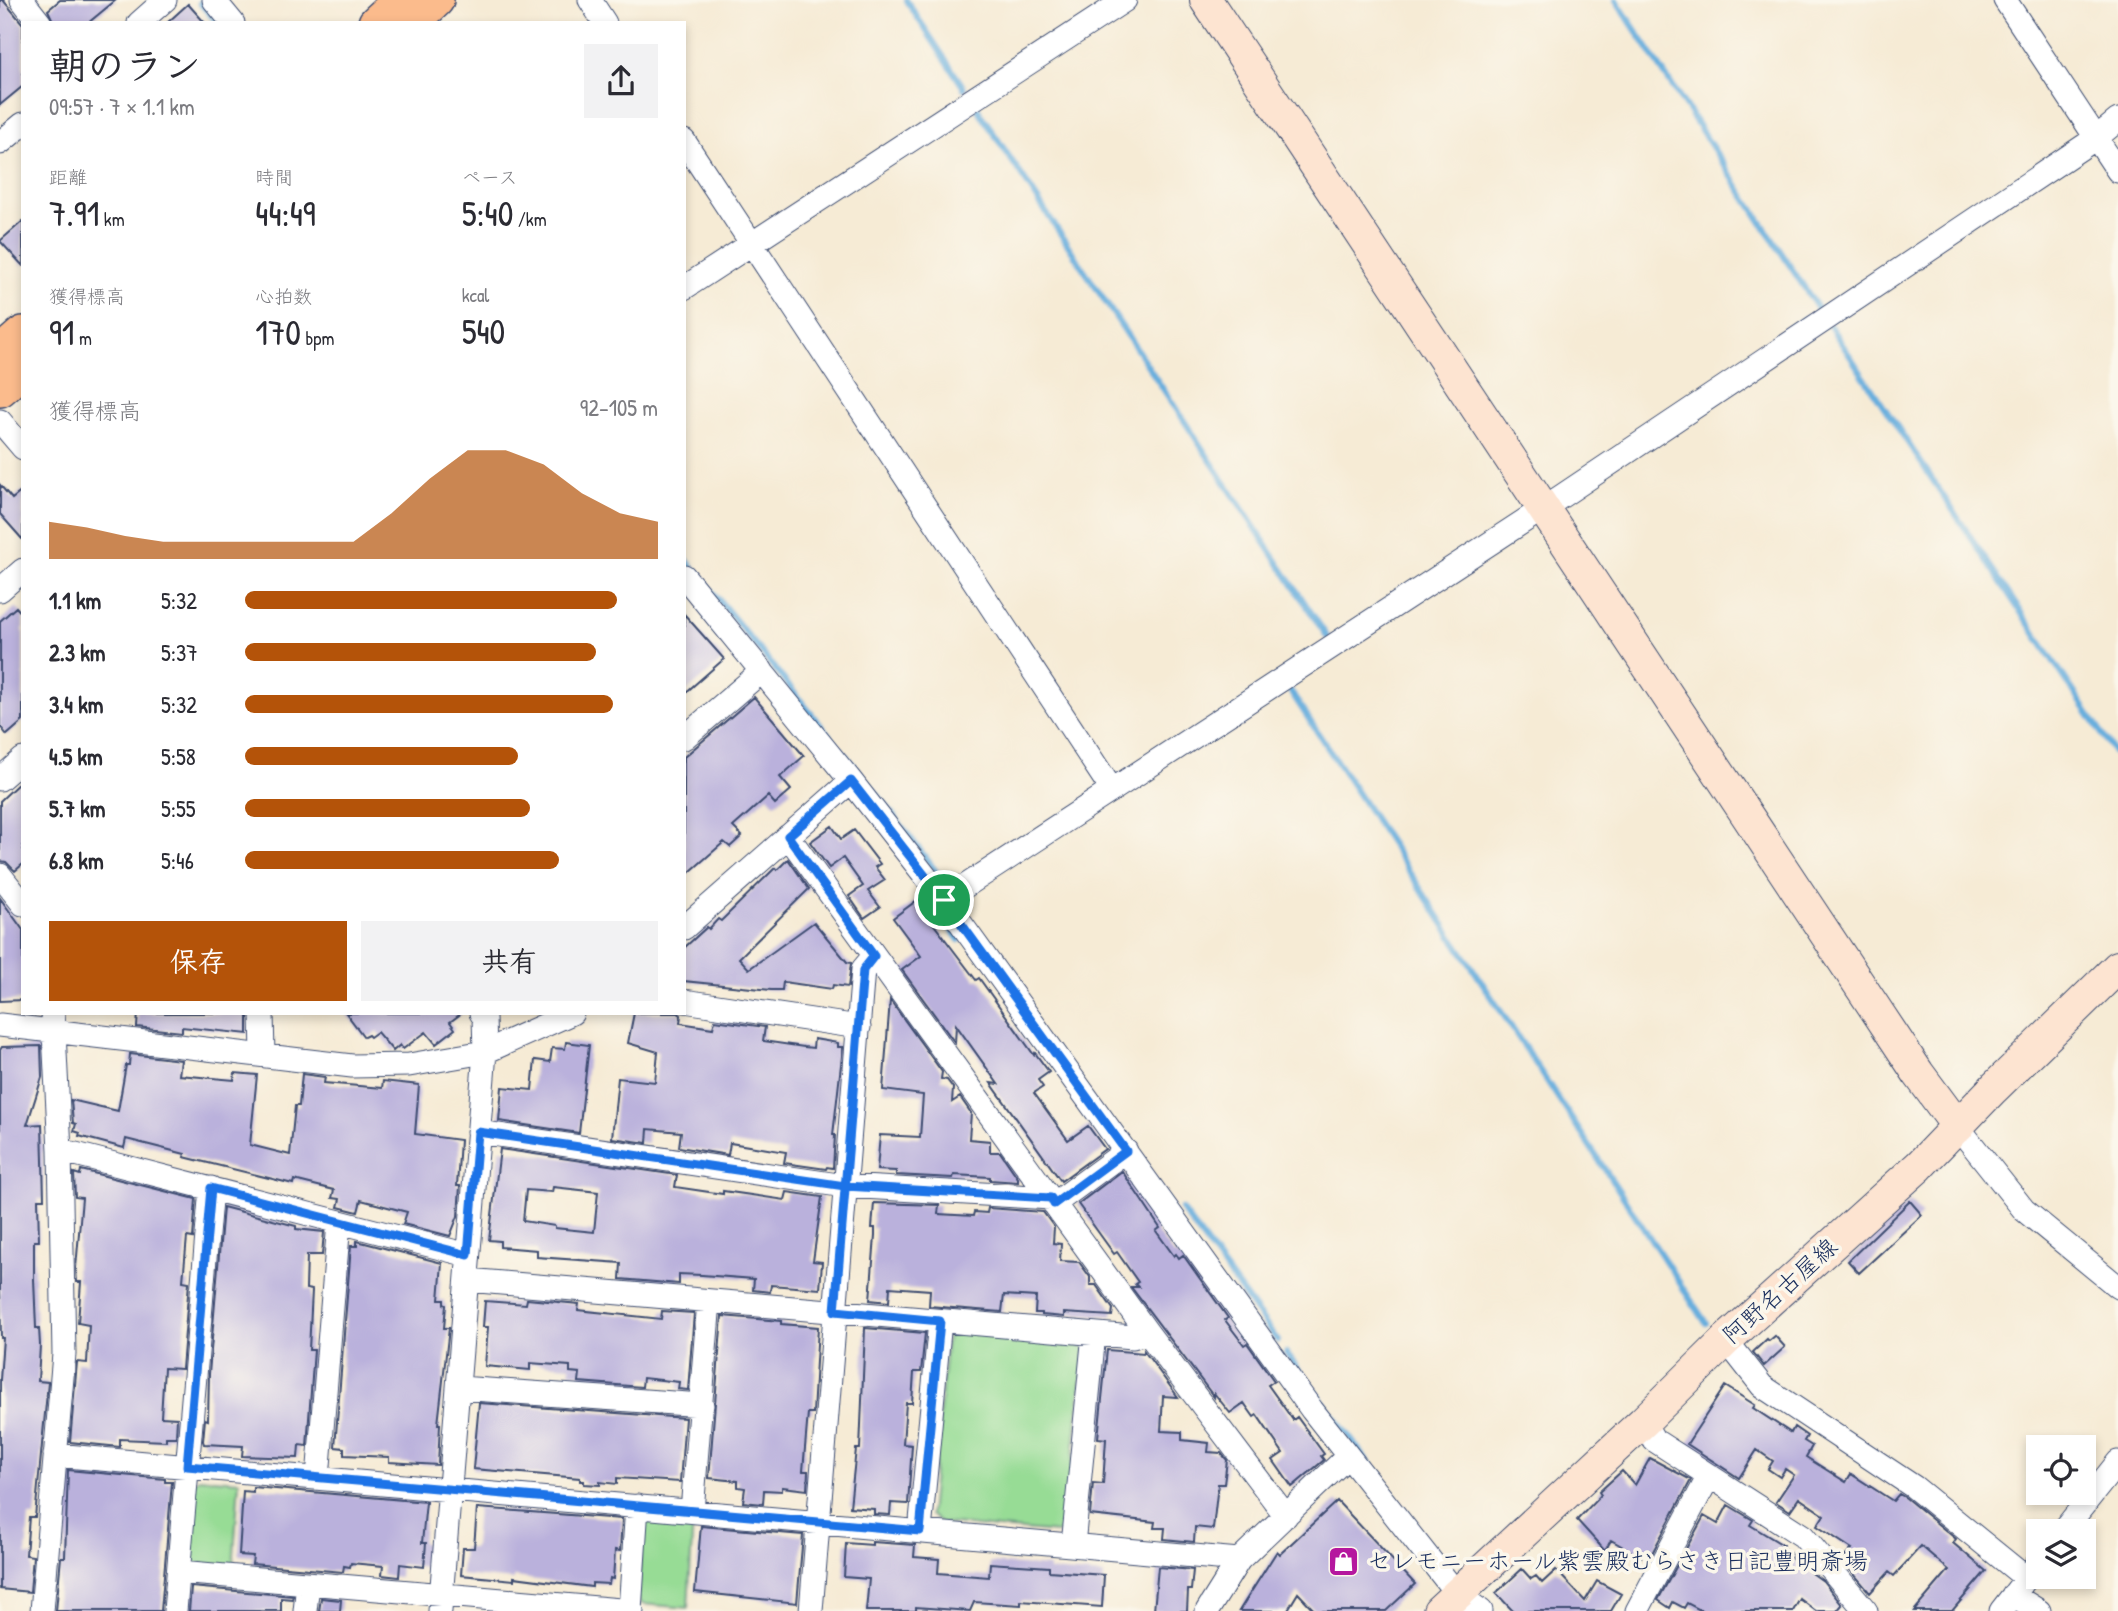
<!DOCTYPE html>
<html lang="ja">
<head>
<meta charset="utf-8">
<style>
	:root { --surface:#fff; --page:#f2f2f3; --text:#2b2b33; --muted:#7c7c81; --accent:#b45309 }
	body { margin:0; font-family:"Patrick Hand","Klee One",sans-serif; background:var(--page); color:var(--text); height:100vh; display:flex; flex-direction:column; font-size:26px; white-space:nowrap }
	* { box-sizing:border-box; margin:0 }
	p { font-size:23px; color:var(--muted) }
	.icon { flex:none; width:38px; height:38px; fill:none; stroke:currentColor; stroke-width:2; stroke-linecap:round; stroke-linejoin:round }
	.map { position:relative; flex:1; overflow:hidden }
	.panel { position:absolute; left:21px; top:21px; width:665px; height:994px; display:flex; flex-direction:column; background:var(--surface); border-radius:0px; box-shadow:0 4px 10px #0003 }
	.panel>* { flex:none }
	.controls { position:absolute; left:2026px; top:1435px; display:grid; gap:14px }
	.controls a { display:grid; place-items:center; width:70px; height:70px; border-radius:0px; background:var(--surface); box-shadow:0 4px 10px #0003; font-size:35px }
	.pin { position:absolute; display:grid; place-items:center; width:60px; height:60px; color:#fff; margin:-30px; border:4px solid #fff; border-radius:50%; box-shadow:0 2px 7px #0007 }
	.round { display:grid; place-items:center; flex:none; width:74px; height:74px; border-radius:0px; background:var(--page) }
	.headline { display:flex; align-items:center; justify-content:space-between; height:119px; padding:0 28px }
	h1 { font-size:38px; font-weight:600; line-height:52px }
	.figures { display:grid; grid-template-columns:repeat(3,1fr); gap:10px; height:119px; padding:7px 28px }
	.figures div { display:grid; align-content:center }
	.figures b { font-size:35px; font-weight:600 }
	.figures small { font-size:19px; font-weight:400 }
	.figures p { font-size:19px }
	.chart { height:196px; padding:14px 28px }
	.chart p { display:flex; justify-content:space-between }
	.chart svg { width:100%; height:126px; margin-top:7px; fill:var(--accent); opacity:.7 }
	.cta { display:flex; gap:14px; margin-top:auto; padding:14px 28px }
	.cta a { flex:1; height:80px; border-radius:0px; background:var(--accent); color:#fff; font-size:28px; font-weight:600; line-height:80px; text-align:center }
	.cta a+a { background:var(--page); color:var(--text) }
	ul { padding:0 28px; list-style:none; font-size:23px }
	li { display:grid; grid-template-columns:112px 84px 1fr; align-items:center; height:52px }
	li i { height:18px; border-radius:9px; background:var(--accent) }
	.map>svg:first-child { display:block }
	.green { fill:#97dc95; stroke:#59867a; stroke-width:2 }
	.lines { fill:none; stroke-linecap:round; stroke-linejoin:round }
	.stream { stroke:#67aedd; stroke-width:6 }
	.building { fill:#bab1dc; fill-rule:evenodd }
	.street-casing { stroke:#3c4b70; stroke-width:25 }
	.secondary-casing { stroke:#3c4b70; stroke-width:34 }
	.primary-casing { stroke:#3c4b70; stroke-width:38 }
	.street { stroke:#fff; stroke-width:23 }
	.secondary { stroke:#fde4d1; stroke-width:32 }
	.primary { stroke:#fbbb8c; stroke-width:35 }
	.route-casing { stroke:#fff; stroke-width:14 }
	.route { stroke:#1a73e8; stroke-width:9 }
	.labels { text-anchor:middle; stroke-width:7; stroke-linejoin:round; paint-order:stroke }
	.street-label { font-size:24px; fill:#1b2f5e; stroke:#fbf7ec }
	.poi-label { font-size:24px; fill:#1b2f5e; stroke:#fbf7ec; text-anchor:start }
</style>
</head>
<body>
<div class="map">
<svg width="2118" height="1611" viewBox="0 0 2118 1611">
	<rect width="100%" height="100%" fill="#fbf7ec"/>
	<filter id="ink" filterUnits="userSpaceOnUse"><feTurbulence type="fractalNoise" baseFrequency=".0143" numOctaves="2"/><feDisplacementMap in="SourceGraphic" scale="14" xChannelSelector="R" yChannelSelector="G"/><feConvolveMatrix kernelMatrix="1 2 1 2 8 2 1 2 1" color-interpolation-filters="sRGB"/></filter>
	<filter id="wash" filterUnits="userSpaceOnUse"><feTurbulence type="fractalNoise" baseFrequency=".00686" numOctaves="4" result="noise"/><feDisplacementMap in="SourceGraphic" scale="28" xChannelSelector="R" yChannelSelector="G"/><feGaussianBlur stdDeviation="1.57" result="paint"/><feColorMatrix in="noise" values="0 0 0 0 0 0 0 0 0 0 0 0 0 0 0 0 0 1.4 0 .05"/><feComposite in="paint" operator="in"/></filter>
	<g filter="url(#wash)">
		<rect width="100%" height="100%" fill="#f6ebd5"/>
		<path class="green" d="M955,1330L1075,1344L1085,1348L1065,1527L1057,1533L942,1523L930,1515L947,1337Z
			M199,1478L239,1481L233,1570L185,1561L193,1484Z
			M650,1516L693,1519L688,1608L642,1604L638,1598L642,1523Z"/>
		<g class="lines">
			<path class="stream" d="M906,0L964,88
				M1616,0L1819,310
				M200,3L217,23
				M977,108L1328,638
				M1830,326L2118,758
				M1769,344L1805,319
				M684,557L888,808L941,878
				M1289,689L1706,1323
				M922,890L959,940
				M1181,1209L1278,1341
				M1286,1353L1371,1466"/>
		</g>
		<g id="blocks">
			<path class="building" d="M0,0H3L23,24V86L0,105Z
				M60,0H116L88,23H54L48,10Z
				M188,4L205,23H167Z
				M23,221V266L0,241Z
				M0,485L12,499L23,490V540L0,514Z
				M16,607L23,615V721L7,735L0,726V621Z
				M684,614L724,659L684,694Z
				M754,697L804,756L780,777L791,790L775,804L768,796L733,827L742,836L730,847L724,842L684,877V757Z
				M23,779V864L15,871L6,862L0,861V801Z
				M832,826L841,839L854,830L880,864L875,867L885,880L868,891L880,907L864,918L849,896L863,886L843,858L829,868L810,842Z
				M788,859L809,889L739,958L749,969L814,922L847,962L851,963L848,987L833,985L832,989L783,982L782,990H771L684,981V948L707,927L709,929L718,919L721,921L775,868L777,870Z
				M0,898L23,930V1000L0,1001Z
				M916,901L976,980L979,978L1034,1055L1035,1053L1049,1072L1038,1080L1043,1087L1034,1093L1068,1140L1088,1126L1105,1149L1061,1181L991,1083L998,1084L956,1025L955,1043L902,970L921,956L893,918Z
				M890,1000L942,1072L941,1079L947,1080L953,1088L952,1102L960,1097L971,1113L969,1139L990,1141V1152H1000L1018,1178V1182L990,1180V1177L954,1175L953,1178L896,1175V1171L877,1170L880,1135L920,1137L923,1095L883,1090Z
				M138,1013H248V1034L182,1027V1032L137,1027Z
				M346,1013H462L450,1022L455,1029L436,1044L426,1032L403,1049L400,1045L393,1051L377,1032L370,1037L368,1035L364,1037Z
				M634,1013H678L681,1015L680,1023L713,1028L715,1020L765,1027L763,1041L804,1047L813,1048L814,1039L838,1043V1047H843L833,1135H835L833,1168L827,1167L826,1169L784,1163L786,1152L730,1143L728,1155L679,1147L681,1132L648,1129L647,1143L612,1138L618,1078L655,1082L658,1052L628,1043Z
				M566,1042L589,1045L579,1133L499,1121L502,1087L532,1090L535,1060L550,1062L552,1048L565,1049Z
				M41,1046L42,1077L27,1125L42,1124L44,1199H38L39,1241H34V1279L36,1328H39L40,1345L38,1381L48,1382L35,1517H29L26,1555L33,1556L30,1592L0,1589V1380L3,1338H1L0,1291V1050L2,1047Z
				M130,1054L181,1060L179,1075L234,1080L235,1073L257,1075L250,1145L290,1155L295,1106H299L302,1074L325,1077L324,1083L382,1088L383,1081L419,1085L415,1134L460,1140L457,1186H460L458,1216L450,1236L403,1224L407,1212L361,1200L358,1212L338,1207L340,1199L332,1198L334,1190L294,1180L293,1184L184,1157L185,1154L126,1139L124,1148L79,1136L80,1133L74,1131L76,1124L73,1123L71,1100L118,1111L126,1065H129Z
				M500,1149L677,1175L675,1187L723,1194V1191L785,1200L787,1192L822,1197L813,1261L822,1262L820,1289L771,1285L770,1292L753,1290L754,1279L702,1275L679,1274V1284L620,1279L621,1263L537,1257V1250L500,1247V1241L489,1240ZM553,1187L598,1192L594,1232L555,1228V1226L523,1221L526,1190L552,1192Z
				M81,1170L196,1199L193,1238L187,1237L183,1281L189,1282L182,1369L164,1368L161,1417L177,1418L176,1437H166V1441L120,1439V1447L70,1442L77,1362L87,1363L89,1325L78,1323L81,1282H77L76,1268L82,1198L75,1197L74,1173L80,1175Z
				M1122,1171L1160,1228L1156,1231L1174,1256L1176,1254L1179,1258L1183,1255L1228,1318L1225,1320L1244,1345L1247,1343L1274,1381L1268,1385L1293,1420L1297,1417L1324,1454L1321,1456L1324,1460L1292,1487L1273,1460L1283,1453L1257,1415L1254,1417L1244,1403L1230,1413L1214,1393V1397L1131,1287H1138L1135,1284L1138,1282L1117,1252L1114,1254L1078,1204Z
				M1910,1201L1922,1215L1859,1273L1848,1261Z
				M874,1203L939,1205L938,1214L973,1216L974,1212L987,1213L988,1208L1043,1212L1054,1227L1053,1243L1061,1244L1060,1261L1079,1262L1090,1277V1285H1096L1113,1309L1112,1316L1064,1313V1317L1042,1315V1313H1035L1036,1297L1004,1295L1002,1312L929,1306L930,1290L890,1287L889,1302L870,1300L875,1236V1228H872Z
				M223,1207L296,1226V1229L324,1232L322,1255H307L306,1289L312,1290L309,1350H314L307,1446L299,1445L298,1458L242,1456L243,1446L204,1444L203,1441L205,1419L208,1420L209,1374Z
				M357,1241L442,1263L439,1300H444V1304L446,1305L444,1328H449L438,1424H440L438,1465L389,1462V1457L344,1455V1448L335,1447L351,1246H357Z
				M527,1299L579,1304L578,1310L661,1319L662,1311L694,1313L688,1390L678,1389L679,1382L643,1378L642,1387L579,1382L580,1373L570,1372V1366L530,1363V1370L485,1366L488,1327H483L485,1301L526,1304Z
				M722,1316L781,1321V1324L818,1327L813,1413H808L803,1471H808L807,1490L782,1487V1491L764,1490L763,1504L743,1502L745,1488L738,1487V1481L709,1478Z
				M865,1328L925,1333L921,1372H914L912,1403H906L903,1444L912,1445L908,1504L891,1503L890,1515L874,1514V1509L850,1507L856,1449H860Z
				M1775,1336L1785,1347L1764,1366L1753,1352L1767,1339L1769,1341Z
				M1107,1350L1144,1353V1351L1178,1397L1163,1396L1161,1431L1182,1432V1440L1209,1443L1208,1452L1221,1453L1227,1460L1224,1484H1218L1213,1529L1195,1527L1194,1542L1164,1539L1165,1528H1154L1155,1522L1090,1515L1093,1483L1103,1484L1106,1439L1098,1438Z
				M1725,1386L1755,1405L1753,1408L1791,1433L1794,1427L1807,1436L1804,1441L1812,1446L1806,1457L1846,1482L1851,1474L1893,1501L1899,1494L1906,1498L1956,1539L1953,1543L1986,1571L1952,1611H1914L1949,1570L1921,1546L1894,1576L1889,1572L1870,1593L1842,1560L1852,1549L1817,1526L1824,1515L1799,1498L1790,1511L1776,1502L1794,1475L1785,1469L1780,1477L1768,1469L1773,1461L1757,1450L1739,1478L1687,1444Z
				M479,1403L685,1418L680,1482L617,1478V1484L600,1482V1485L584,1484V1481H580V1478L473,1469Z
				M1650,1458L1691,1480L1651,1555L1644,1551L1641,1557L1611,1540L1605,1551L1577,1520L1601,1495L1599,1492L1622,1471L1635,1485Z
				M68,1470L165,1479V1482H172L161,1611H56L61,1557H65Z
				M253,1487L426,1502L422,1543H426L424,1567L400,1564L399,1577L382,1575L383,1566L351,1563L350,1567L344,1566L343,1572L252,1564L253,1556L239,1555L243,1491L253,1492Z
				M1337,1501L1415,1584L1386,1611H1315L1298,1593L1287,1611H1239L1277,1551L1280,1554Z
				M1728,1505L1753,1520L1750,1525L1783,1545L1781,1547L1793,1555L1791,1558L1823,1581L1842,1605L1837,1611H1816L1800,1599L1793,1611H1702L1687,1603L1684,1608L1673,1602L1670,1608L1658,1600L1704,1516L1718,1524Z
				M477,1508L622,1519L620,1551L615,1550L613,1579L610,1578L609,1584L592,1583V1587L514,1577V1580L461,1575L463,1548H474Z
				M701,1526L803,1535L797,1603L695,1592Z
				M872,1542L915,1545L914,1557L939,1559L938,1573L989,1577L990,1563L1049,1567V1571L1104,1575L1102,1607L1021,1601V1605L974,1602L970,1611L916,1607V1611H866L869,1579L844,1577L846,1543L872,1545Z
				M1158,1567L1193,1570L1191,1590H1188L1187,1611H1154Z
				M1522,1569L1531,1579L1536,1576L1542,1583L1556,1570L1585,1601L1597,1581L1621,1594L1611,1611H1513L1496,1593Z
				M191,1587L293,1596L292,1599L281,1598V1611H189Z
				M321,1598L341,1600L340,1611H319Z"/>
		</g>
	</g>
	<g filter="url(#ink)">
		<use href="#blocks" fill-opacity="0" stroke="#3c4b70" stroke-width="2"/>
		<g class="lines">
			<defs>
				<path id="street" d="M22,0L40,23
					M214,0L233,23
					M590,0L605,23
					M2005,0L2118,171
					M139,23L165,0
					M684,141L1112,790
					M0,143L23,124
					M684,288L1125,0
					M0,421L23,448
					M684,576L851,781L944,900L1312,1410L1457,1594L1481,1611
					M0,590L23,570
					M684,738L762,671
					M0,779L23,759
					M788,836L1147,1332L1286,1516
					M0,875L23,904
					M944,900L1544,508L2096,138L2118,120
					M684,928L851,781
					M684,1001L859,1027
					M262,1013L263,1055
					M0,1025L352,1066L409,1065L485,1052L572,1013
					M1958,1127L2024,1210L2118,1287
					M478,1132L845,1186L1051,1198
					M60,1150L468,1255
					M1054,1204L1126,1151
					M467,1280L1133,1337L1147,1332
					M1726,1340L1762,1386L1914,1487L2026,1578
					M459,1388L702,1405
					M1643,1422L1654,1440L1803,1536L1866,1611
					M55,1455L1239,1560
					M318,1478L339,1222
					M692,1511L709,1301
					M920,1531L940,1321
					M2063,1531L2118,1462
					M1073,1545L1094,1334
					M179,1572L632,1611
					M2013,1595L2039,1611
					M42,1611L64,1354L60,1150L53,1013
					M175,1611L211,1188
					M305,1611L308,1584
					M440,1611L485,1052L484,1017L481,1013
					M630,1611L637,1506
					M811,1611L863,969L874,956
					M1207,1611L1239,1560L1348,1456
					M1637,1611L1709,1476
					M2001,1611L2039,1562"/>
				<path id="secondary" d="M1206,0L1918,1073L1958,1127
					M1439,1611L1643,1422L1726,1340L1919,1166L1993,1089L2118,967"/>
				<path id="primary" d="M376,23L401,0
					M411,23L436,0
					M0,354L23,334
					M0,389L23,369"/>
			</defs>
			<use href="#street" class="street-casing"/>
			<use href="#secondary" class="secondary-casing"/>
			<use href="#primary" class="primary-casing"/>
			<use href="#street" class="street"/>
			<use href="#secondary" class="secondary"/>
			<use href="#primary" class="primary"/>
		</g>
	</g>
	<g class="lines" filter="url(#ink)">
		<defs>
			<path id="route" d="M944,900L1126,1151L1054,1204L1051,1198L845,1186L478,1132L468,1255L211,1188L187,1466L920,1531L940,1321L835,1311L863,970L874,956L788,836L851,781L944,900"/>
		</defs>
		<use href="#route" class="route-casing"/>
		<use href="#route" class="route"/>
	</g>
	<defs>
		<symbol id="shop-square" viewBox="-11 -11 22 22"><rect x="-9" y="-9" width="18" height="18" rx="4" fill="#b5179e" stroke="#fbf7ec"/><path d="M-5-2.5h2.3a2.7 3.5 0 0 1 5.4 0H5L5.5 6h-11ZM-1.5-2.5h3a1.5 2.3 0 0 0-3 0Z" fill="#fff"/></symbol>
	</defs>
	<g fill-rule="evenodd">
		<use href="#shop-square" x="1326" y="1544" width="35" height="35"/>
	</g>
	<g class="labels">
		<g class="street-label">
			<text transform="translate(1780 1291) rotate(-42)" y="8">阿野名古屋線</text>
		</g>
		<g class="poi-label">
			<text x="1367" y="1569">セレモニーホール紫雲殿むらさき日記豊明斎場</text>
		</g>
	</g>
</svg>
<div class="controls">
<a><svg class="icon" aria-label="locate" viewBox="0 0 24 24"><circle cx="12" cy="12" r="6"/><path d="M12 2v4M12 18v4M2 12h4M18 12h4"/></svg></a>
<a><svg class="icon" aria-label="layers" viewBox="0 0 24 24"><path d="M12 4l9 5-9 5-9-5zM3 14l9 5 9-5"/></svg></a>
</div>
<div class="pin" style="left:944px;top:900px;background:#1e9e55"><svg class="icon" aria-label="arrive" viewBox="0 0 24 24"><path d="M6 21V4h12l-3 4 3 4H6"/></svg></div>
<section class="panel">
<div class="headline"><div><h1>朝のラン</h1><p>09:57 · 7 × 1.1 km</p></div><a class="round"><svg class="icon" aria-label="share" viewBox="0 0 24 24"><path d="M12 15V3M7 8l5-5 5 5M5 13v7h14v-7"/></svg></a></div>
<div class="figures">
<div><p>距離</p><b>7.91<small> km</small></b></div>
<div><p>時間</p><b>44:49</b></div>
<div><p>ペース</p><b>5:40<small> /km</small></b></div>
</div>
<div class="figures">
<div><p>獲得標高</p><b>91<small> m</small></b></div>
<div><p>心拍数</p><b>170<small> bpm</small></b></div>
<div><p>kcal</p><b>540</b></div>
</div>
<div class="chart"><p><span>獲得標高</span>92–105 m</p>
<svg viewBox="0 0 160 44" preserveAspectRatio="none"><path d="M0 44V31L10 33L20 36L30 38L40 38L50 38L60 38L70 38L80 38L90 28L100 16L110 6L120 6L130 11L140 21L150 28L160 31V44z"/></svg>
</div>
<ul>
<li><b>1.1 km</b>5:32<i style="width:90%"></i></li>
<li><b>2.3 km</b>5:37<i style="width:85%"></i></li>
<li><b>3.4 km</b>5:32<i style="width:89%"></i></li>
<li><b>4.5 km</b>5:58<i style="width:66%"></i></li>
<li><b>5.7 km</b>5:55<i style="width:69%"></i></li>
<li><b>6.8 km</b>5:46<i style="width:76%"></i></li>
</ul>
<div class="cta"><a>保存</a><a>共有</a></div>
</section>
</div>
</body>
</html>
